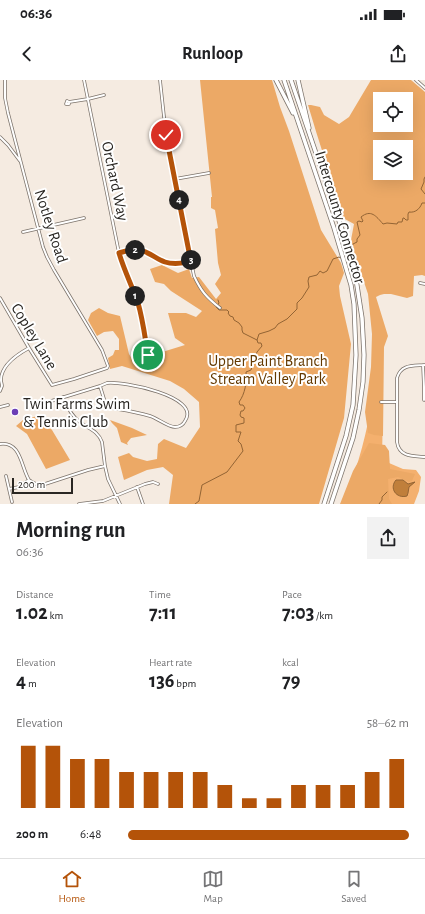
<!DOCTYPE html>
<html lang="en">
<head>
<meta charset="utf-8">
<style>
	:root { --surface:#fff; --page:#f2f2f2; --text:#202124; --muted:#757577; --line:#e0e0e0; --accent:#b45309 }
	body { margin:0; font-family:"Alegreya Sans",sans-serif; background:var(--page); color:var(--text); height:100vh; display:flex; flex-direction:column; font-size:15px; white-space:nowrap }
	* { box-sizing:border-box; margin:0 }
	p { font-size:13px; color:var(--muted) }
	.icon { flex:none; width:22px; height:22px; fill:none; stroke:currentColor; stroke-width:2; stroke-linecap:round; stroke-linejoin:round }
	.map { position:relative; height:424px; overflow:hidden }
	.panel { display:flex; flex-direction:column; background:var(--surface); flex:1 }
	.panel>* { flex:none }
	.controls { position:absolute; left:373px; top:12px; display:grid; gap:8px }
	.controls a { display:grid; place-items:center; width:40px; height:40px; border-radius:0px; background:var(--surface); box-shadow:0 4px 16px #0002; font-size:20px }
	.scale { position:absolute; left:12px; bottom:10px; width:61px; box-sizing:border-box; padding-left:4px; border:2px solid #292622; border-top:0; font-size:11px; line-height:14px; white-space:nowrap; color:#292622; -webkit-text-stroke:3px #fff; paint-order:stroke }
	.pin { position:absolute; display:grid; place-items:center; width:34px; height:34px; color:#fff; margin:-17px; border:2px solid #fff; border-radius:50%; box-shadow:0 1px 4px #0007 }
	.km { position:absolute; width:20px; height:20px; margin:-10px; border-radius:50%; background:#222; color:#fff; font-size:11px; line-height:20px; text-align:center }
	.round { display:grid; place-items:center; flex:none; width:42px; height:42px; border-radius:0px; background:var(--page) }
	.overview { display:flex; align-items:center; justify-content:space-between; height:68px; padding:0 16px }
	h1 { font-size:22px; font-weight:700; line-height:30px }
	.figures { display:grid; grid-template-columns:repeat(3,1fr); gap:6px; height:68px; padding:4px 16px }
	.figures div { display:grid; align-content:center }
	.figures b { font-size:20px; font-weight:700 }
	.figures small { font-size:11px; font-weight:400 }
	.figures p { font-size:11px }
	.chart { height:112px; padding:8px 16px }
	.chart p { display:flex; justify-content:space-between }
	.chart svg { width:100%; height:72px; margin-top:4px; stroke:var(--accent); stroke-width:6 }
	ul { padding:0 16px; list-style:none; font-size:13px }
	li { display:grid; grid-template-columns:64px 48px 1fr; align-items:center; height:30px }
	li i { height:10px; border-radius:5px; background:var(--accent) }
	.status { display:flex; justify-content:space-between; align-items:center; height:28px; padding:0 20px; background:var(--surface); direction:ltr }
	.status svg { height:11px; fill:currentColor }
	header { display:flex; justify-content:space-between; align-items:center; height:52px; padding:0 16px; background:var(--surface); font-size:18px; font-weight:700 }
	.menu { display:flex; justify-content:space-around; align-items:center; height:56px; border-top:1px solid var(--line); background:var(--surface); font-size:11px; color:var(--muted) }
	.menu a { display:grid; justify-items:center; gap:2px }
	.menu .selected { color:var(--accent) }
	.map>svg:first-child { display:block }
	.green { fill:#f4b06e }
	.forest { fill:#eca966; fill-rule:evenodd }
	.water { fill:#c07f3b; stroke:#936434 }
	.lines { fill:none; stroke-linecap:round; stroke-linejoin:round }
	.stream { stroke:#936434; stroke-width:1 }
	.minor-casing { stroke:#7c736b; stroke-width:3.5 }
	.highway-casing { stroke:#7c736b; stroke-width:5 }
	.minor { stroke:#fff; stroke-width:2 }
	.highway { stroke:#fff; stroke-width:3.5 }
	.route-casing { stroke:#fff; stroke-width:8 }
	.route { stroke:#b45309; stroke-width:5 }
	.poi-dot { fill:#6a3eb6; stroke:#fff; stroke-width:1.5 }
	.labels { text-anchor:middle; stroke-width:4; stroke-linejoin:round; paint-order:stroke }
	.street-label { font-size:16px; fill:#292622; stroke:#fff }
	.park-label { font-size:16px; fill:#643900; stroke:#fff }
	.poi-label { font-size:16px; fill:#292622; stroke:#fff; text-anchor:start }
</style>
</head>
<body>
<div class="status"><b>06:36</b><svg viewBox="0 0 49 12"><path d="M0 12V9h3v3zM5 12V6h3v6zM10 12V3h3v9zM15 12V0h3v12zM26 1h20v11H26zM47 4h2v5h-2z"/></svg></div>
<header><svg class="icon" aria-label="back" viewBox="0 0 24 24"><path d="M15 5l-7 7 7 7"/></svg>Runloop<svg class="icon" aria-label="share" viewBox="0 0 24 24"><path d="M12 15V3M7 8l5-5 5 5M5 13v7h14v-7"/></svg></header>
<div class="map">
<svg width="425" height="424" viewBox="0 0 425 424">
	<rect width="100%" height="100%" fill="#f5ebe1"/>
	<path class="green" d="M383,325L382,380L403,389L416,390L421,397L419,411L414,424H344C355,393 364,365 370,332Z"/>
	<path class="forest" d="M200,0H272L280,27L289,51L321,150L341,183L344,193L339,206L340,216L351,264L344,338L319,424H169L173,395L163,387L147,390L124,400L118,377L129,373L133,377L147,381L157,379L158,364L164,359L186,368L200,347L199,322L184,309L170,301L122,286L110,289L108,278L113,275L115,270H119V259L113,251L104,252L97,256L88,240L91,233L99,228L108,233L120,236L129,274L133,281L185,265L175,258L168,233H186L196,237L202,231L171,211L164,204L155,202L150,189L162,185L178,193L189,189L192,198L199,197L216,219L221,213L215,204L221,195L218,183L215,149L218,148L215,130L211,128V117H212Z
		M371,0H411L425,12V196L422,195L414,196L413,216L407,218L391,214H384L380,215L376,217L388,256L384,267L383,356L374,355L368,353L365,332L371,287L372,254L368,214L362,196L359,189L351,160L354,144L343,138C332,100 319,63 308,25H311L320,27L324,35L339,44L349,37ZM380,19H406V45H380ZM380,67H406V93H380Z
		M41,335L43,340L52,350L70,380L46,389L27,354L16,346L23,340Z
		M110,340L132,348L147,355L131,358L127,363L128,365L121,362L117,348L112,343Z
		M369,363L385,365L389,371L390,389L415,394L412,401L409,402L398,397L388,399L389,419L392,424H340L353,391Z"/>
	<path class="water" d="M396,400H403L408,404L415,402L409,407L408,413L407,416C396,419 389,408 396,400Z"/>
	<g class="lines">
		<path class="stream" d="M425,97L424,99V102L421,109L425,114
			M350,167L351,168L353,164L357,162V159L360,155L357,142L359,141L362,142L363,141L361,137C371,129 376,136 383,144L387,143L397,144L398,142H402L403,138H404L406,140H408V134L409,132C415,133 420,129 422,123H425
			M344,179L346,180L348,177L347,169
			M218,220L219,223L216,227L219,230H227L229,232L228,233L230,236L233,237L234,240L239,243L242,247V250L243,253L257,260
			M195,424L199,421L202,405L227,392L243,371L241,364L238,361L241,352H236V345L244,343V338L241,337L240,335L241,331H243L245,328L243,325H240L239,322C245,314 247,302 246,292L251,290L257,272L262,266L261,263H258L257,260L259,254L269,251L275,248L278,244L287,239L297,229V223L302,218L309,207L308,201L309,197L317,195L320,191L323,193L327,191L333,179L339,177L341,178
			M379,424L382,420V417L387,412"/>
		<defs>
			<path id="minor" d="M84,0L119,173L125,192L137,222L148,275
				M160,0L166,55L194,196C201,211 206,217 220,228
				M416,0L425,8
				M67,21L69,22V24H66Z
				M69,22L88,19L104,15
				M0,57L8,65L20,81
				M175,99L209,93
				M23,152L84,138
				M119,173C126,171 132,169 139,170C148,171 156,179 165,182C174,185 182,183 191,182
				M420,203L425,204
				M0,218L29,268L52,305L74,299L107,288L108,286L102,270L54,190L47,177L43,167L8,33L5,18V0
				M423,285L424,307V320
				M425,285C413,286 401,284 397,298V362C399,377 413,376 425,377
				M107,303C122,301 202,316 185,341C183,345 179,347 175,347C168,347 157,338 150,336C137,332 123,330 111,328L106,325L105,322L100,306Z
				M0,311L2,306C2,304 1,302 1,300C1,285 18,274 29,268
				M63,317C67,327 72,337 81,343C89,349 98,351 102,362L105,386L108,399L120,424
				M48,322L100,306
				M381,322H397
				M0,327L8,325
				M0,364C21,361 21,387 29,400C33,403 37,405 42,405L88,390L105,386
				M6,396L12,422
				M137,407L143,424
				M9,409L19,407L29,400
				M79,424L103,421L145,404L153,402L158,404"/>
			<path id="highway" d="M276,0L293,33
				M284,0L334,148L351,205L354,224L356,275L353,325L346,356L324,424
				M291,0L349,170L356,199L362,238L364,275L363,302L359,330L353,358L331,424
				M298,0L309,48"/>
		</defs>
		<use href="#minor" class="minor-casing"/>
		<use href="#highway" class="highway-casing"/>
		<use href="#minor" class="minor"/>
		<use href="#highway" class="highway"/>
	</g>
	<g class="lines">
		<defs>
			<path id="route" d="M148,275C145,258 143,240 138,223C132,206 124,190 119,173C126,171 132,169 139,170C148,171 156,179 165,182C174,185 182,183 191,182L166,55"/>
		</defs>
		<use href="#route" class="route-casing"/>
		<use href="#route" class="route"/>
	</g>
	<circle class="poi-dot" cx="15" cy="332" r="4"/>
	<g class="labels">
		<g class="street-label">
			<text transform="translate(116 101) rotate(78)" y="6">Orchard Way</text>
			<text transform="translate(341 137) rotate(73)" y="6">Intercounty Connector</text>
			<text transform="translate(52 146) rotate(72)" y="6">Notley Road</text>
			<text transform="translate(35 256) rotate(59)" y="6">Copley Lane</text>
		</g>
		<g class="park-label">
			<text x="268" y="286">Upper Paint Branch<tspan x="268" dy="18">Stream Valley Park</tspan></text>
		</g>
		<g class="poi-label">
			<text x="23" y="329">Twin Farms Swim<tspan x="23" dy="18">&amp; Tennis Club</tspan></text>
		</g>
	</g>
</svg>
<div class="controls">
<a><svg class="icon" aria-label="locate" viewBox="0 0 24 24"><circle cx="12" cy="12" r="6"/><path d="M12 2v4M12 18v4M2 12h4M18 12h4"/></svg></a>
<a><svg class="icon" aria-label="layers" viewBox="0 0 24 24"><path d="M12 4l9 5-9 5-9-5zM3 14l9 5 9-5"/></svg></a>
</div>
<div class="scale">200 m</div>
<div class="pin" style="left:148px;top:275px;background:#1e9e55"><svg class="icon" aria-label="arrive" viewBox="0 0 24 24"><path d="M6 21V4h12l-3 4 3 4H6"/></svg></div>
<div class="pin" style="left:166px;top:55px;background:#d93025"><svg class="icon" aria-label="check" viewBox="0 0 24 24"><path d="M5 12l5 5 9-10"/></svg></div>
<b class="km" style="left:135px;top:216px">1</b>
<b class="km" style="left:135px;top:170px">2</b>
<b class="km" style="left:191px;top:180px">3</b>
<b class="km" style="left:179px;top:120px">4</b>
</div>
<section class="panel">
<div class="overview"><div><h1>Morning run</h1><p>06:36</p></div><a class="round"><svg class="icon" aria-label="share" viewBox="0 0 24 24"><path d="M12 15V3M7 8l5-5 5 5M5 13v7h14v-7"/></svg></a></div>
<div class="figures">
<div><p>Distance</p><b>1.02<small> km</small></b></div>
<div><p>Time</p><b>7:11</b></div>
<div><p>Pace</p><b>7:03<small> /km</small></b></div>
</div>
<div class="figures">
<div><p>Elevation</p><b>4<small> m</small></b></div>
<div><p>Heart rate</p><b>136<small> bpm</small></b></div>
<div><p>kcal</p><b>79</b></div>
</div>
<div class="chart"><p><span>Elevation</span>58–62 m</p>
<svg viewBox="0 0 160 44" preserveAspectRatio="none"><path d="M5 44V6M15 44V6M25 44V14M35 44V14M45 44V22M55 44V22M65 44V22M75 44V22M85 44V30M95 44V38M105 44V38M115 44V30M125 44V30M135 44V30M145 44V22M155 44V14"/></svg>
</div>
<ul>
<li><b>200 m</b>6:48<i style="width:100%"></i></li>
</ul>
</section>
<nav class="menu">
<a class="selected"><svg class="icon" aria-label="home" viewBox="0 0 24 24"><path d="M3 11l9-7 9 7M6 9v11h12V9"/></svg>Home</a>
<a><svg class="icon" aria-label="map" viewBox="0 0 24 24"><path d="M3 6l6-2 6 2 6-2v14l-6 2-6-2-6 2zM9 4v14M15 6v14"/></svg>Map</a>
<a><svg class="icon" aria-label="saved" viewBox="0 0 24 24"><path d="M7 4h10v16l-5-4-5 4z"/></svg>Saved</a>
</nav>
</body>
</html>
